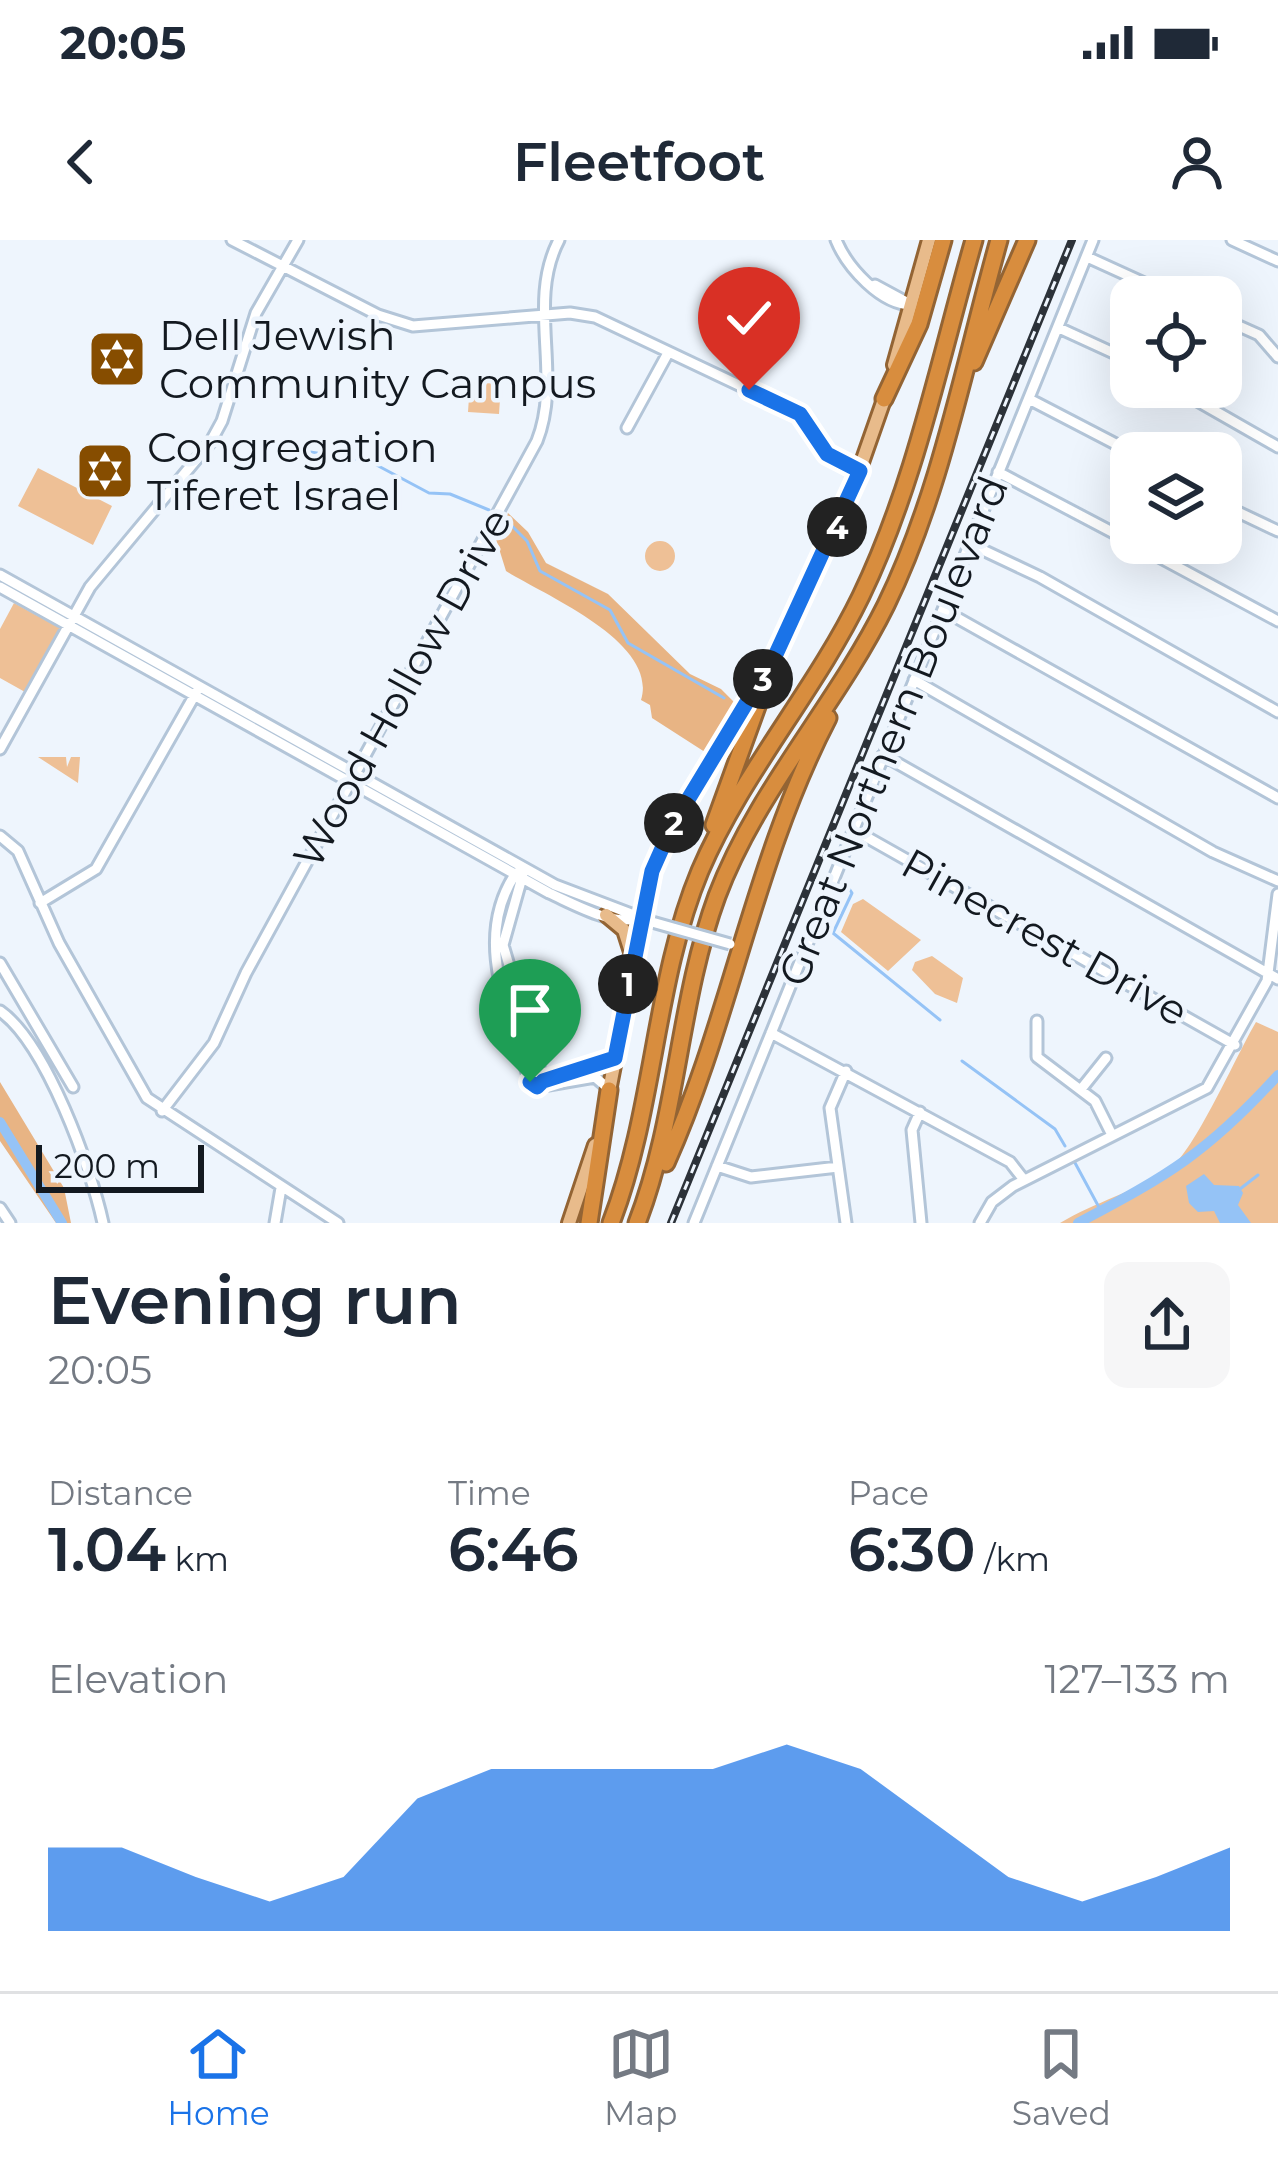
<!DOCTYPE html>
<html lang="en">
<head>
<meta charset="utf-8">
<style>
	:root { --surface:#fff; --page:#f6f6f7; --text:#1f2937; --muted:#747a83; --line:#e0e1e3; --accent:#1a73e8 }
	body { margin:0; font-family:Montserrat,sans-serif; background:var(--page); color:var(--text); height:100vh; display:flex; flex-direction:column; font-size:45px; white-space:nowrap }
	* { box-sizing:border-box; margin:0 }
	p { font-size:39px; color:var(--muted) }
	.icon { flex:none; width:66px; height:66px; fill:none; stroke:currentColor; stroke-width:2; stroke-linecap:round; stroke-linejoin:round }
	.map { position:relative; height:983px; overflow:hidden }
	.sheet { display:flex; flex-direction:column; background:var(--surface); flex:1 }
	.sheet>* { flex:none }
	.buttons { position:absolute; left:1110px; top:36px; display:grid; gap:24px }
	.buttons a { display:grid; place-items:center; width:132px; height:132px; border-radius:24px; background:var(--surface); box-shadow:0 12px 48px #0002; font-size:60px }
	.scale { position:absolute; left:36px; bottom:30px; width:168px; box-sizing:border-box; padding-left:12px; border:6px solid #131920; border-top:0; font-size:33px; line-height:42px; white-space:nowrap; color:#131920; -webkit-text-stroke:9px #eef5fd; paint-order:stroke }
	.pin { position:absolute; display:grid; place-items:center; width:102px; height:102px; color:#fff; margin:-123px -51px; border-radius:50% 50% 50% 0; rotate:-45deg; box-shadow:0 0 12px #0007 }
	.pin .icon { rotate:45deg }
	.km { position:absolute; width:60px; height:60px; margin:-30px; border-radius:50%; background:#222; color:#fff; font-size:33px; line-height:60px; text-align:center }
	.round { display:grid; place-items:center; flex:none; width:126px; height:126px; border-radius:24px; background:var(--page) }
	.headline { display:flex; align-items:center; justify-content:space-between; height:204px; padding:0 48px }
	h1 { font-size:66px; font-weight:600; line-height:90px }
	.metrics { display:grid; grid-template-columns:repeat(3,1fr); gap:18px; height:204px; padding:12px 48px }
	.metrics div { display:grid; align-content:center }
	.metrics b { font-size:60px; font-weight:600 }
	.metrics small { font-size:33px; font-weight:400 }
	.metrics p { font-size:33px }
	.chart { height:336px; padding:24px 48px }
	.chart p { display:flex; justify-content:space-between }
	.chart svg { width:100%; height:216px; margin-top:12px; fill:var(--accent); opacity:.7 }
	.status { display:flex; justify-content:space-between; align-items:center; height:84px; padding:0 60px; background:var(--surface); direction:ltr }
	.status svg { height:33px; fill:currentColor }
	header { display:flex; justify-content:space-between; align-items:center; height:156px; padding:0 48px; background:var(--surface); font-size:54px; font-weight:600 }
	.tabs { display:flex; justify-content:space-around; align-items:center; height:168px; border-top:3px solid var(--line); background:var(--surface); font-size:33px; color:var(--muted) }
	.tabs a { display:grid; justify-items:center; gap:6px }
	.tabs .selected { color:var(--accent) }
	.map>svg:first-child { display:block }
	.green { fill:#eec096 }
	.forest { fill:#e8b484 }
	.water { fill:#95c3f6 }
	.lines { fill:none; stroke-linecap:round; stroke-linejoin:round }
	.stream { stroke:#95c3f6; stroke-width:3 }
	.river { stroke:#95c3f6; stroke-width:10 }
	.minor-casing { stroke:#b3c5d8; stroke-width:15 }
	.major-casing { stroke:#936434; stroke-width:18 }
	.highway-casing { stroke:#936434; stroke-width:21 }
	.minor { stroke:#fff; stroke-width:9 }
	.major { stroke:#e8bb8b; stroke-width:12 }
	.highway { stroke:#d88d3e; stroke-width:15 }
	.rail-casing { stroke:#2c3239; stroke-width:8 }
	.rail { stroke:#eef5fd; stroke-width:3; stroke-dasharray:9; stroke-linecap:butt }
	.minor-bridge-casing { stroke:#b3c5d8; stroke-width:15; stroke-linecap:butt }
	.minor-bridge { stroke:#fff; stroke-width:9 }
	.route-casing { stroke:#fff; stroke-width:24 }
	.route { stroke:#1a73e8; stroke-width:15 }
	.labels { text-anchor:middle; stroke-width:9; stroke-linejoin:round; paint-order:stroke }
	.poi-label { font-size:42px; fill:#131920; stroke:#eef5fd; text-anchor:start }
	.street-label { font-size:42px; fill:#131920; stroke:#eef5fd }
</style>
</head>
<body>
<div class="status"><b>20:05</b><svg viewBox="0 0 49 12"><path d="M0 12V9h3v3zM5 12V6h3v6zM10 12V3h3v9zM15 12V0h3v12zM26 1h20v11H26zM47 4h2v5h-2z"/></svg></div>
<header><svg class="icon" aria-label="back" viewBox="0 0 24 24"><path d="M15 5l-7 7 7 7"/></svg>Fleetfoot<svg class="icon" aria-label="person" viewBox="0 0 24 24"><circle cx="12" cy="8" r="4"/><path d="M4 21q1-7 8-7t8 7"/></svg></header>
<div class="map">
<svg width="1278" height="983" viewBox="0 0 1278 983">
	<rect width="100%" height="100%" fill="#eef5fd"/>
	<path class="green" d="M470,142L501,144L499,174L468,172Z
		M38,228L112,266L93,305L18,266Z
		M645 316a15 15 0 1 1 30 0a15 15 0 1 1-30 0Z
		M14,363L60,388L25,452L0,438V389Z
		M38,517H66L67,527L71,517H80L78,543Z
		M863,659L921,700L888,731L841,692L853,664Z
		M932,716L963,738L957,763L935,754L912,730L915,722Z
		M1256,782L1278,792V983H1060C1095,962 1137,951 1170,928C1194,912 1237,814 1256,782Z"/>
	<path class="forest" d="M508,273L528,292L546,323L608,354L690,434L721,449L736,464L708,514L652,478L650,465L641,460C659,402 544,355 506,331L496,299Z
		M0,842L64,948L71,983H56L0,901Z"/>
	<path class="water" d="M1204,934L1214,945L1239,946L1243,953L1238,965L1251,983H1220L1214,971L1198,972L1189,963L1186,946Z"/>
	<g class="lines">
		<path class="stream" d="M297,210L369,221L429,253L450,254L489,270
			M507,281L527,301L540,331L610,370L628,403L724,458
			M848,647L852,653L833,693L940,780
			M962,821L1055,889L1065,906
			M1074,921L1101,971
			M1240,949L1258,935"/>
		<path class="river" d="M0,882L62,983
			M1078,983C1169,935 1208,912 1278,835"/>
		<defs>
			<path id="minor" d="M232,0L378,75L413,86L570,73L595,77L800,174L827,215L860,231
				M836,0C847,27 881,65 912,65
				M1232,0L1278,21
				M1087,17L1175,57
				M875,45L912,65
				M1221,78L1259,95L1278,117
				M1059,88L1131,121
				M1173,147L1278,207
				M1029,159L1133,213
				M627,188L668,113
				M998,232L1131,302
				M1221,264L1278,291
				M968,303L1040,337L1278,472
				M1133,303L1278,381
				M0,335L555,645L647,680
				M0,347L549,653C574,664 613,687 640,678
				M943,370L1278,558
				M914,440L1213,612L1278,641
				M0,509L90,347L210,203L222,181L256,73L298,0
				M883,515L1278,739
				M854,590L1235,805
				M0,596L18,611L59,703L147,858L338,983
				M516,633C472,698 509,773 530,842L537,847
				M523,634L503,705L543,841
				M40,663L96,629L197,451
				M0,723L73,847
				M0,771C46,803 91,928 103,983
				M1037,781V817L1095,861L1112,895
				M771,793L1010,922L1024,940
				M846,831L830,868L846,983
				M541,843L615,818
				M537,847L595,837L609,849
				M1082,848L1106,818
				M162,871L214,803L246,733L537,201C563,135 526,63 559,0
				M920,872L912,890L921,983
				M717,926L751,937L838,927
				M0,968L10,983
				M275,983L281,948
				M694,983L1093,0
				M980,983L992,962L1013,946L1207,848L1267,741L1278,654"/>
			<path id="major" d="M894,125L929,0
				M773,419L847,265L887,151
				M606,675L624,690L631,712
				M608,856L652,631L686,562L761,442
				M569,983L595,905"/>
			<path id="highway" d="M974,122L1027,0
				M884,159L919,84L943,0
				M714,585L776,414
				M666,923C731,778 754,620 828,478
				M589,983L609,850
				M611,983C655,869 654,741 700,631C742,533 815,451 861,356C915,244 940,118 974,0
				M637,983C678,877 678,762 717,656C757,550 836,466 886,365C941,252 965,121 999,0"/>
		</defs>
		<use href="#minor" class="minor-casing"/>
		<use href="#major" class="major-casing"/>
		<use href="#highway" class="highway-casing"/>
		<use href="#minor" class="minor"/>
		<use href="#major" class="major"/>
		<use href="#highway" class="highway"/>
		<defs>
			<path id="rail" d="M671,983L1072,0"/>
		</defs>
		<use href="#rail" class="rail-casing"/>
		<use href="#rail" class="rail"/>
		<defs>
			<path id="minor-bridge" d="M652,682L730,704"/>
		</defs>
		<use href="#minor-bridge" class="minor-bridge-casing"/>
		<use href="#minor-bridge" class="minor-bridge"/>
	</g>
	<g class="lines">
		<defs>
			<path id="route" d="M530,842L537,847L543,841L615,818L652,631L672,586L776,414L860,231L827,214L800,174L749,150"/>
		</defs>
		<use href="#route" class="route-casing"/>
		<use href="#route" class="route"/>
	</g>
	<defs>
		<symbol id="synagogue-square" viewBox="-11 -11 22 22"><rect x="-9" y="-9" width="18" height="18" rx="4" fill="#864d00" stroke="#eef5fd"/><path d="M0-6.5L5.6 3.2H-5.6ZM0 6.5L5.6-3.2H-5.6Z" fill="#fff"/></symbol>
	</defs>
	<g fill-rule="evenodd">
		<use href="#synagogue-square" x="84" y="86" width="66" height="66"/>
		<use href="#synagogue-square" x="72" y="198" width="66" height="66"/>
	</g>
	<g class="labels">
		<g class="poi-label">
			<text x="159" y="110">Dell Jewish<tspan x="159" dy="48">Community Campus</tspan></text>
			<text x="147" y="222">Congregation<tspan x="147" dy="48">Tiferet Israel</tspan></text>
		</g>
		<g class="street-label">
			<text transform="translate(402 448) rotate(-61)" y="15">Wood Hollow Drive</text>
			<text transform="translate(893 491) rotate(-68)" y="15">Great Northern Boulevard</text>
			<text transform="translate(1045 697) rotate(29)" y="15">Pinecrest Drive</text>
		</g>
	</g>
</svg>
<div class="buttons">
<a><svg class="icon" aria-label="locate" viewBox="0 0 24 24"><circle cx="12" cy="12" r="6"/><path d="M12 2v4M12 18v4M2 12h4M18 12h4"/></svg></a>
<a><svg class="icon" aria-label="layers" viewBox="0 0 24 24"><path d="M12 4l9 5-9 5-9-5zM3 14l9 5 9-5"/></svg></a>
</div>
<div class="scale">200 m</div>
<div class="pin" style="left:530px;top:842px;background:#1e9e55"><svg class="icon" aria-label="arrive" viewBox="0 0 24 24"><path d="M6 21V4h12l-3 4 3 4H6"/></svg></div>
<div class="pin" style="left:749px;top:150px;background:#d93025"><svg class="icon" aria-label="check" viewBox="0 0 24 24"><path d="M5 12l5 5 9-10"/></svg></div>
<b class="km" style="left:628px;top:744px">1</b>
<b class="km" style="left:674px;top:583px">2</b>
<b class="km" style="left:763px;top:439px">3</b>
<b class="km" style="left:837px;top:287px">4</b>
</div>
<section class="sheet">
<div class="headline"><div><h1>Evening run</h1><p>20:05</p></div><a class="round"><svg class="icon" aria-label="share" viewBox="0 0 24 24"><path d="M12 15V3M7 8l5-5 5 5M5 13v7h14v-7"/></svg></a></div>
<div class="metrics">
<div><p>Distance</p><b>1.04<small> km</small></b></div>
<div><p>Time</p><b>6:46</b></div>
<div><p>Pace</p><b>6:30<small> /km</small></b></div>
</div>
<div class="chart"><p><span>Elevation</span>127–133 m</p>
<svg viewBox="0 0 160 44" preserveAspectRatio="none"><path d="M0 44V27L10 27L20 33L30 38L40 33L50 17L60 11L70 11L80 11L90 11L100 6L110 11L120 22L130 33L140 38L150 33L160 27V44z"/></svg>
</div>
</section>
<nav class="tabs">
<a class="selected"><svg class="icon" aria-label="home" viewBox="0 0 24 24"><path d="M3 11l9-7 9 7M6 9v11h12V9"/></svg>Home</a>
<a><svg class="icon" aria-label="map" viewBox="0 0 24 24"><path d="M3 6l6-2 6 2 6-2v14l-6 2-6-2-6 2zM9 4v14M15 6v14"/></svg>Map</a>
<a><svg class="icon" aria-label="saved" viewBox="0 0 24 24"><path d="M7 4h10v16l-5-4-5 4z"/></svg>Saved</a>
</nav>
</body>
</html>
